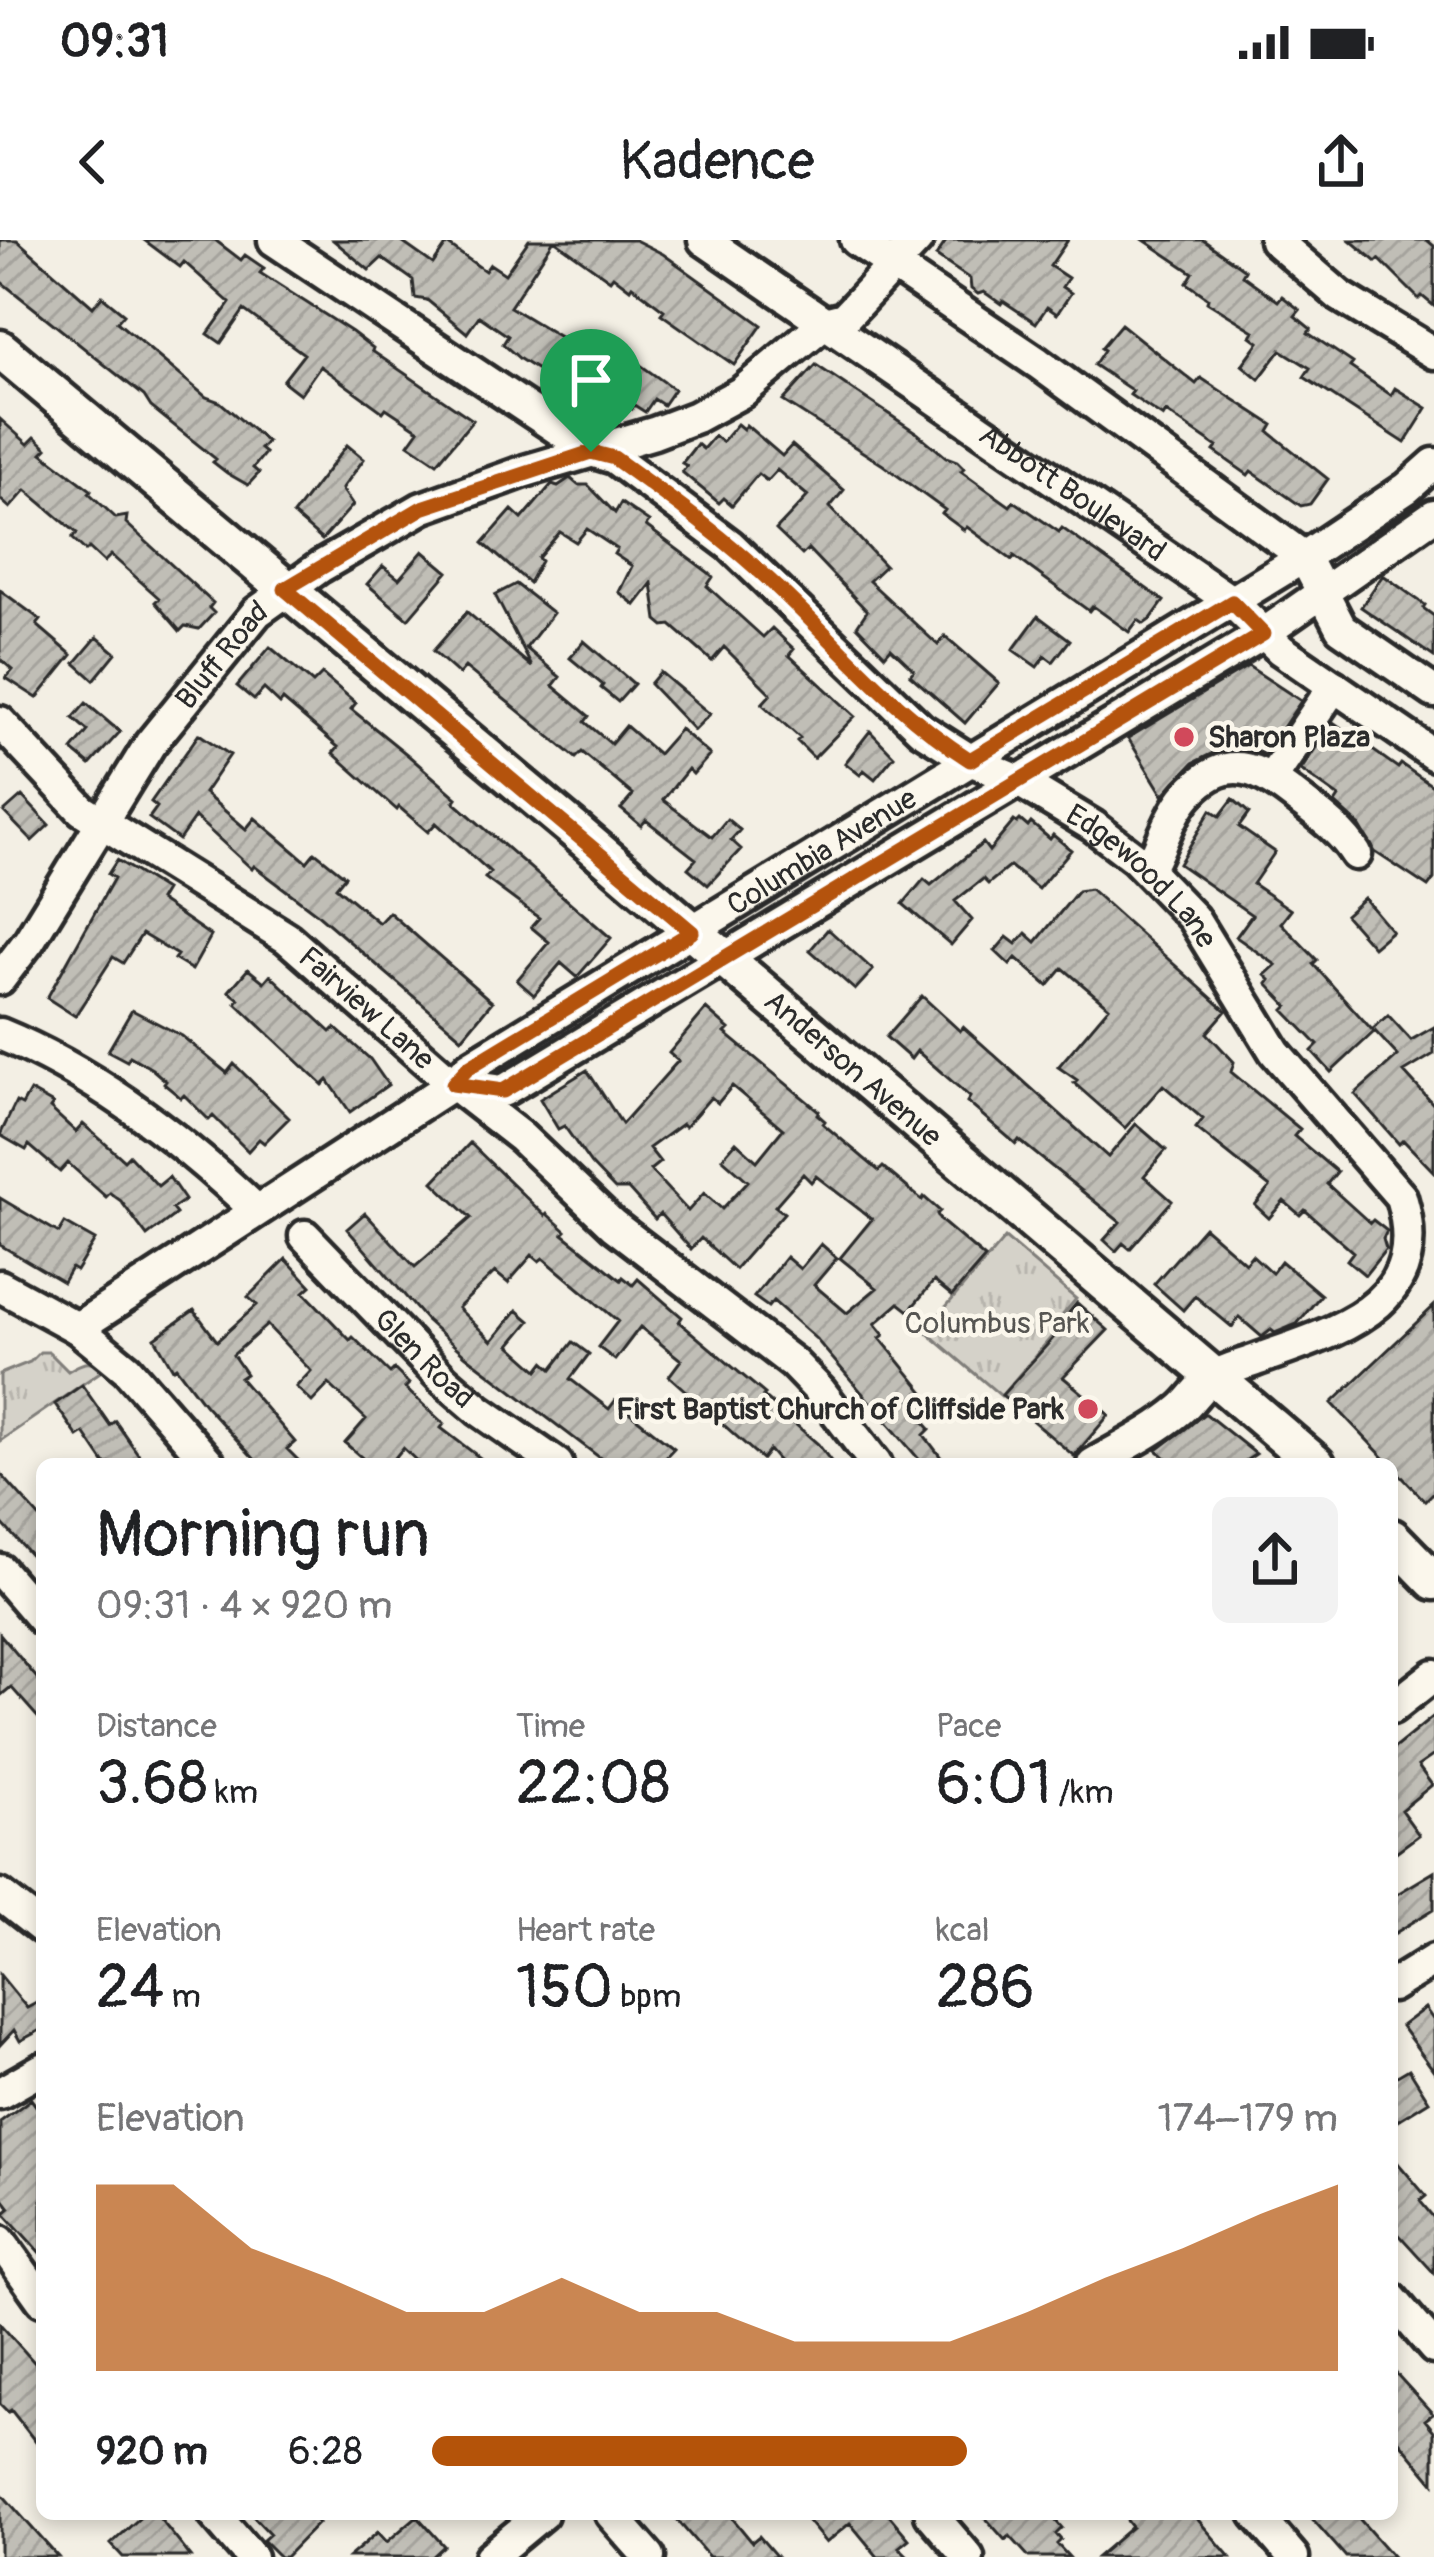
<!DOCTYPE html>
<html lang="en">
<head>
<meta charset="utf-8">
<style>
	:root { --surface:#fff; --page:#f2f2f2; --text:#202124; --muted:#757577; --accent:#b45309 }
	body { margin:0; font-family:Pangolin,sans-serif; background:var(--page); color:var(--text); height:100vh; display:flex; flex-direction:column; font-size:45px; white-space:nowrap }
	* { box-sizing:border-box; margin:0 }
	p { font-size:39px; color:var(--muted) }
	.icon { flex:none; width:66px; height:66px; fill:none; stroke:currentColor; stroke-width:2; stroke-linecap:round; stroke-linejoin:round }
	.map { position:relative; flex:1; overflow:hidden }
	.details { position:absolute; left:36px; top:1218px; width:1362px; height:1062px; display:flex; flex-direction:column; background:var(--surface); border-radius:18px; box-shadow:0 6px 18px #0003 }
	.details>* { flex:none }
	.pin { position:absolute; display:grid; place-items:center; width:102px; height:102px; color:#fff; margin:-123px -51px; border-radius:50% 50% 50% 0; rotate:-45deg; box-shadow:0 0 12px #0007 }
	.pin .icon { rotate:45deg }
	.round { display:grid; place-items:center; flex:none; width:126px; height:126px; border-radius:18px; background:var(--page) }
	.overview { display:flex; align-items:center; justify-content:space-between; height:204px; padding:0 60px }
	h1 { font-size:66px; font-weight:600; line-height:90px }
	.metrics { display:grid; grid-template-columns:repeat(3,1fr); gap:18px; height:204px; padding:12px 60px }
	.metrics div { display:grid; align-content:center }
	.metrics b { font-size:60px; font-weight:600 }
	.metrics small { font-size:33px; font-weight:400 }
	.metrics p { font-size:33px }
	.chart { height:336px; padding:24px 60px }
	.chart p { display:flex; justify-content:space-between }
	.chart svg { width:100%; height:216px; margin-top:12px; fill:var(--accent); opacity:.7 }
	ul { padding:0 60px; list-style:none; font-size:39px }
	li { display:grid; grid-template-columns:192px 144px 1fr; align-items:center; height:90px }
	li i { height:30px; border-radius:15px; background:var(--accent) }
	.status { display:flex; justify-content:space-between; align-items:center; height:84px; padding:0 60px; background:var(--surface); direction:ltr }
	.status svg { height:33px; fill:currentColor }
	header { display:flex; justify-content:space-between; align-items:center; height:156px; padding:0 60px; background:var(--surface); font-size:54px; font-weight:600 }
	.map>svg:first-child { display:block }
	.grass { fill:url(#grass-tufts); stroke:#807e7a; stroke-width:3 }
	.building { fill:url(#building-hatch); stroke:#2b2b2b; stroke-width:3; fill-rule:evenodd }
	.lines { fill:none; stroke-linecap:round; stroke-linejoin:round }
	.minor-casing { stroke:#2b2b2b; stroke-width:39 }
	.major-casing { stroke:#2b2b2b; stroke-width:45 }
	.minor { stroke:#fbf7ec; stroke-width:30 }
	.major { stroke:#fbf7ec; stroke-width:36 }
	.route-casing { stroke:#fff; stroke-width:24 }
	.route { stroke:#b45309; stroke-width:15 }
	.poi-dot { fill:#d1495b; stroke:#fbf7ec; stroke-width:4.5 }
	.labels { text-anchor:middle; stroke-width:9; stroke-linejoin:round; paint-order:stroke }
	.street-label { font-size:30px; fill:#2b2b2b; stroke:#fbf7ec }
	.poi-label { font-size:30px; font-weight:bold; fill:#2b2b2b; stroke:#fbf7ec; text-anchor:start }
	.park-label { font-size:30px; fill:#565552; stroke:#fbf7ec }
</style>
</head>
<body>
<div class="status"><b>09:31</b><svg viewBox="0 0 49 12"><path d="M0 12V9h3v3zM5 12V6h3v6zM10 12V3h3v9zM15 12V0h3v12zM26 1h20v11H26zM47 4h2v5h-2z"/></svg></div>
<header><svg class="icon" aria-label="back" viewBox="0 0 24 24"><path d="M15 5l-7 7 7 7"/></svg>Kadence<svg class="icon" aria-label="share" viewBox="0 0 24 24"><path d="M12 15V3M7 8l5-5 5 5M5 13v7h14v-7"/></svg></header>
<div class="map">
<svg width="1434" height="2317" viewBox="0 0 1434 2317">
	<defs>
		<pattern id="grass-tufts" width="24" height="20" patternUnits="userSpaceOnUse" patternTransform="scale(3)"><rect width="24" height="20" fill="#d5d2c9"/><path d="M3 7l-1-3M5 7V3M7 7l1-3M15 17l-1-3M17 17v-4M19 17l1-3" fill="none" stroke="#b7b4ad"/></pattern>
		<pattern id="building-hatch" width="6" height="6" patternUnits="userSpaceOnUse" patternTransform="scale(3)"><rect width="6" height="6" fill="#c0beb6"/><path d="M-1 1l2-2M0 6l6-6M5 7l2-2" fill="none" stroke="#a5a39d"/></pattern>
	</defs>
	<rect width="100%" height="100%" fill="#f3efe4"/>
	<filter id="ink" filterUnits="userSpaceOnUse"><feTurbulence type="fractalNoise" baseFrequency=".00833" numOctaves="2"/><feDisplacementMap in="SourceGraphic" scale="24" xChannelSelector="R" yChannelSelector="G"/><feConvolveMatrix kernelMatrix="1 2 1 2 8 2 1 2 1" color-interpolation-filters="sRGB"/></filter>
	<g filter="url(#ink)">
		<path class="grass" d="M1005,998L1076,1059L1056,1083L1060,1087L1001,1156L925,1091Z
			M40,1112H49L68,1131C81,1123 91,1118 103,1130L0,1201V1134L30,1122Z"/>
		<path class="building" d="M0,0H17L93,67L102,56L124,74L117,82L206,157L220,162L267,202L260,209L265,213L253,228L259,233L248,245L227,233L213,222L216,219L151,167L144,156L0,41Z
			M144,0H215L241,20L245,15L264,28L260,33L352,92L373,108L372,111L473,180L437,223L409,204L419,190L386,168L383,172L320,126L300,154L283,141L304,114L244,70L221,103L208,94L230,63L184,22L180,27Z
			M333,0H399L433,24L447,4L485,31L490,24L505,34L529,0H554L510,67L578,108L584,100L621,126L628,116L674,149L663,165L654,159L645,172L634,165L632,169L623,163L619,167L596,151L588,162L520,119L503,104L508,96L479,76L467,93L427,60L415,58L413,40L382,18L369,30Z
			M554,0H635L663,14L762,85L734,125L661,74L664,70L632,46L630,49L613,36L610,40Z
			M947,0H1068L1050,26L1068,38L1062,47L1071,53L1057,74L1047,67L1036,83L1003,61L1001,64L984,52L978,54L971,49L970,39L936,16Z
			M1144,0H1203L1245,30L1242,35L1278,61L1282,56L1300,70L1295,76L1311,89L1308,93L1353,123L1350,127L1391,155L1395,148L1427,168L1405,203L1304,137L1310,128L1281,110L1259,139L1242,125L1259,102L1251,96L1254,91L1207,62L1208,58L1187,43L1193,33Z
			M1350,0H1427L1434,6V66L1422,56L1419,59L1379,19L1376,22Z
			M1121,84L1196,144L1201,138L1273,185L1269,192L1328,239L1310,264L1301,266L1251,231L1248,235L1214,211L1217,207L1166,172L1163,177L1130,155L1133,151L1094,125L1104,110L1101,108Z
			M816,125L917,193L946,217L957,221L964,228L961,231L1010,266L1014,261L1059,292L1062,288L1164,361L1151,379L1144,384L1138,380L1129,392L1093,366L1089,371L1014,316L1012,320L967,287L964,290L942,274L945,270L883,225L783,161Z
			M0,179L28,204L35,197L47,208L42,213L91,250L89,253L116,278L127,276L126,283L213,363L209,368L214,373L199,389L185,386L180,391L155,362L159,358L111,315L104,322L89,308L86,311L72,298L77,293L26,250L10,268L0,259Z
			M737,184L743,189L746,185L782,216L792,205L844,250L830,267L885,326L869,341L938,405L945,396L999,443L965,483L910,435L914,430L891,408L885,415L857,386L867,371L808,309L802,315L776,290L808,256L777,230L767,241L758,234L732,265L724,258L719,263L682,232L687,226L682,223L697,204L703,209L714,196L722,202Z
			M347,205L364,219L342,249L353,265L322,300L293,275Z
			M570,238L578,245H588L615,273L621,263L649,282L646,286L709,333L713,337L707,346L763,397L772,388L794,409L789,415L855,476L814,518L797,501L800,498L762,464L771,454L724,407L712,421L671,385L664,386L657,380L652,343L635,365L619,352L632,326L614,314L617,309L587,289L576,302L560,292L538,318L541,321L529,343L483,303L512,270L522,279L552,244L558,246Z
			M423,311L448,332L408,379L367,344L383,326L399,339Z
			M1383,335L1425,365L1423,368L1434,376V417L1361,367Z
			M516,344L553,373L526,408L560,437L553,446L589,476L585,482L611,504L626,486L658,514L680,489L710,515L693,534L688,529L663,560L712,597L727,579L740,590L731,600L741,609L708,645L688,628L696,619L646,580L641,586L621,569L633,555L582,512L576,518L465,427L459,434L433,411L467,372L532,427L495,355Z
			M0,350L41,380L37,385L72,415L37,458L6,438L13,430L0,419Z
			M1038,376L1070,400L1053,422L1045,416L1037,427L1013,410Z
			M97,397L116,413L94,440L75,423Z
			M584,401L634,444L618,462L601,448L603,445L570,418Z
			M270,407L313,443L322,434L356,463L351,469L409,516L457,558L454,562L611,698L577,737L561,723L534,755L517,740L549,702L531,687L539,678L485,638L490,632L436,583L428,592L399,567L397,570L333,513L338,507L283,460L280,464L264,449L254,460L237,446Z
			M1248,426L1301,461L1264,515L1239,501L1234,509L1213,513L1193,523L1163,555L1128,498Z
			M660,432L710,474L694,490L650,444Z
			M86,463L120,492L90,525L72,510L88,491L73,478Z
			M1333,482L1398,528L1401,524L1434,547V639L1428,647L1375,612L1359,585L1335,563L1339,557L1301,530Z
			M870,491L894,516L875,539L864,530L860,535L845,523Z
			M199,494L230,515L204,553L246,589L255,578L307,622L315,612L345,636L336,647L379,683L389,672L492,762L462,798L315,672L254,626L252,629L195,577L179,600L149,578L157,567L151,562Z
			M22,556L49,585L32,601L4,572Z
			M1233,559L1249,573L1239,587L1275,612L1253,644L1291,670L1281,683L1317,720L1313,724L1374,792L1331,832L1312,811L1318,805L1284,770L1288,766L1267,744L1270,740L1265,735L1276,725L1236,697L1252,675L1179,624L1211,570L1220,576Z
			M1020,580L1028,587L1031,583L1050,599L1053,595L1071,610L1038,649L1010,626L988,644L983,639L955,661L972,680L951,705L903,664L924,639L931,645L983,603L989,611L1014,581L1017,583Z
			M117,620L165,650L159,660L211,696L192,730L174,719L177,715L142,694L123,723L113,717L75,776L47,758L114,638L108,634Z
			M1090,649L1226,771L1207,793L1234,822L1231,832L1300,889L1294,896L1337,932L1327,944L1370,983L1373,980L1387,991L1383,999L1386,1009L1365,1035L1347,1020L1353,1012L1305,970L1300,975L1284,961L1269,978L1255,965L1270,947L1196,888L1203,879L1163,845L1125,888L1074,843L1077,840L1058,827L1109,767L1063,728L1048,746L1016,718L1010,725L995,711L1007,697L1016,704L1026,693L1036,702L1078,651Z
			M1364,658L1392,691L1373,707L1345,675Z
			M828,689L873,730L855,750L810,710Z
			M248,729L264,742L270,735L331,792L335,788L370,819L388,845L350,872L328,840L323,845L236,763L239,759L229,751Z
			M922,756L960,791L963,787L1108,917L1136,884L1166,910L1144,936L1172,961L1130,1009L1123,1003L1116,1011L1104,1000L1120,982L1019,900L1016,904L967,862L970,857L917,811L911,819L886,797Z
			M706,769L729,789L725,793L819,871L817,874L825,881L823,884L879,931L883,927L922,960L924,957L940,971L937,974L940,980L985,1018L952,1056L934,1041L909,1071L899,1063L875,1084L884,1095L880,1098L937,1168L923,1181L930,1189L924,1195L946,1224H923L816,1099L773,1061L768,1067L754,1057L786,1017L800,1029L821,1004L837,1018L814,1045L847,1073L877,1048L840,1018L872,979L816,936L811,942L803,934L775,966L784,973L735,1029L701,998L691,1009L660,974L655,979L628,949H615L591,924L564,886L558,889L540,859L587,830L622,884L678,821L669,813ZM732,846L783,889L757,921L736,902L722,918L748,941L722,969L704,953L688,971L650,930L660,922L649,908L682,884L685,887L711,857L718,863Z
			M132,770L182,796L227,833L234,824L289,878L264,903L259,899L248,911L213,876L209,880L184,855L181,858L164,844L166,841L152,829L130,816L127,821L108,811Z
			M1388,775L1411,800L1434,787V814L1404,832L1434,865V932L1403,900L1399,904L1355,854L1398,816L1373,789Z
			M30,851L53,864L50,868L76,892L83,884L124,920L129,915L158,946L169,937L185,960L172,969L176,974L147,996L121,961L110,953L106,957L68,923L60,932L29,905L26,910L0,895L16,862L22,865Z
			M470,903L545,976L547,974L566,991L563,994L621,1040L623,1037L633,1045L638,1039L682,1077L679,1082L765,1154L763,1156L818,1204L833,1224H781L769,1210L762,1219L669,1136L681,1120L640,1087L615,1120L598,1107L618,1081L543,1018L539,1021L532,1015L508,1043L495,1032L458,1068L492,1101L517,1070L530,1081L510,1105L538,1130L544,1122L552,1129L573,1102L589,1114L570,1139L609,1169L615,1161L674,1208L659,1224H608L465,1115L426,1080L347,989L365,973L415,1027L471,978L433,942Z
			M0,958L59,993L65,983L95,1000L76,1031L71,1028L63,1042L0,1005Z
			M1204,987L1245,1023L1252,1015L1272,1033L1281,1021L1321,1055L1297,1084L1275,1093L1271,1090L1262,1097L1239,1077L1232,1087L1195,1056L1183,1070L1154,1044Z
			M286,1019L311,1046L304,1052L350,1100L353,1097L390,1133L394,1129L409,1144L405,1148L444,1184L441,1188L488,1224H420L403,1208L390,1224H369L345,1203L366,1179L329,1144L312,1162L296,1147L311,1131L267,1085L233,1115L246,1134L240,1138L295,1202L287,1209L302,1224H259L204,1164L176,1127L173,1129L155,1098L194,1070L217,1101L257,1065L248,1057Z
			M1077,1063L1108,1090L1063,1137L1109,1175L1074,1216L1002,1155L1065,1085L1061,1082Z
			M1434,1066V1252L1425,1261L1332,1163Z
			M82,1145L110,1185L115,1181L145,1224H105L84,1193L78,1197L55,1164Z
			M1204,1174H1206L1256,1214L1241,1224H1173L1157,1210Z
			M0,1233L42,1280V1328L0,1281Z
			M0,1394L42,1444V1482L11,1447L0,1456Z
			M1434,1476V1515L1418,1526L1432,1545L1401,1570L1419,1595L1392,1615V1510Z
			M1434,1632V1669L1392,1695V1657Z
			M0,1735L27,1768L42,1760V1789L20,1801L14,1790L0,1805Z
			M1425,1768L1434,1781V1831L1401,1786Z
			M1409,1829L1429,1861L1392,1884V1839Z
			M31,1859L42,1874V2015L4,1973L10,1968L0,1955V1882Z
			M1392,1916L1426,1956L1420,1961L1434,1978V2033L1392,1987Z
			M0,2084L42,2131V2210L11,2170L8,2172L0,2164Z
			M1392,2129L1433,2174L1425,2180L1434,2191V2243L1400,2202L1392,2209Z
			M0,2252L58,2317H0Z
			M144,2274H156L191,2317H123L111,2304Z
			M251,2274H309L318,2283L285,2317H280L263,2300L270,2294Z
			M672,2274H729L752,2302L759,2296L777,2317H709Z
			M802,2274H888L909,2299L899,2307L909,2317H878L850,2283L826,2303Z
			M982,2274H1050L1062,2288L1056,2294L1061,2300L1057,2304L1069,2317H1029L1010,2296L1005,2300Z
			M1122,2274H1193L1230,2317H1097L1132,2287Z
			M1308,2274H1355L1393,2317H1346Z
			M417,2276L444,2306L432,2317H349L378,2292L387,2302Z"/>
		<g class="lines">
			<defs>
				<g id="minor">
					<path id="s1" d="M274,0L591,211L614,218L730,305L921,489L970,520L1017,540L1093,586L1135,618L1193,678L1275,812L1401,957C1434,1068 1335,1091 1256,1120C1243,1125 1224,1129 1213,1137C1200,1145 1192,1161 1180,1170C1155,1191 1122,1207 1093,1224"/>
					<path id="s2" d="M704,0L1231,361L1281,410L1434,515"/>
					<path d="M856,0L1038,123L1304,317L1341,388L1434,452"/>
					<path d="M1275,0L1340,56L1434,113"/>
					<path id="s3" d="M0,482L82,570L287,698L453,844L521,897L613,985L793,1123L821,1152L876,1224"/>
					<path d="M1272,538L1334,446"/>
					<path d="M1148,630C1162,606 1169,576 1188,554C1230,508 1263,531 1302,562C1323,578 1342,592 1356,614"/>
					<path id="s4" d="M0,739L29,701L150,504L257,372L320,327L422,268L525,231L654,193L696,177L742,152L824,83L844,78L917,0"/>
					<path d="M0,794C95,833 182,900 256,970"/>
					<path d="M459,845L503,851L1263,394L1434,275"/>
					<path id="s5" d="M305,996L444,1140L479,1170L557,1224"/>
					<path d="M0,1046L77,1088L127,1129L210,1224"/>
					<path id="s6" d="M77,1088L453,844L469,827L1304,317L1407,248L1434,224"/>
					<path d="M0,1330L42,1379"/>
					<path d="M1392,1468L1434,1435"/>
					<path d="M0,1655L42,1688"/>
					<path d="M1392,1746L1434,1720"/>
					<path d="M0,1853L42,1829"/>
					<path d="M0,2001L42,2060"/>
					<path d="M1392,2059L1434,2108"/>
					<path d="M214,2274L251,2317"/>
					<path d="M611,2274L649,2317"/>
					<path d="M931,2274L968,2317"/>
					<path d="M1256,2274L1293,2317"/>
					<path d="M490,2317L542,2274"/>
				</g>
				<g id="major">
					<path id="s7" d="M0,109L573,589L1316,1224"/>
					<path d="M1392,1298L1434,1341"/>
				</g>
			</defs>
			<use href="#minor" class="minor-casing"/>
			<use href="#major" class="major-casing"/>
			<use href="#minor" class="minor"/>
			<use href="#major" class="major"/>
		</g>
	</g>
	<g class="lines" filter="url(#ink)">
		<defs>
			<path id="route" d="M591,212L614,218C671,259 728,300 779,349C845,411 892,470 970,520L1232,362L1263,394L503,851L453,844L469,827L692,692L285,349L422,268Z"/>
		</defs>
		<use href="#route" class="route-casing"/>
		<use href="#route" class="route"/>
	</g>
	<g class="poi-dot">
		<circle cx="1184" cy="497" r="12"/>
		<circle cx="1088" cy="1169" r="12"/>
	</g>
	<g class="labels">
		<g class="street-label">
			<text dy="10" stroke="none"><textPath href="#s2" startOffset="447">Abbott Boulevard</textPath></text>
			<text dy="10" stroke="none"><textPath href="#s4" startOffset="393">Bluff Road</textPath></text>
			<text dy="10" stroke="none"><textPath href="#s6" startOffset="885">Columbia Avenue</textPath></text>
			<text dy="10" stroke="none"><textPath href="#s1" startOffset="1083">Edgewood Lane</textPath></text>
			<text dy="10" stroke="none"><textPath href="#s3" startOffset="468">Fairview Lane</textPath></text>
			<text dy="10" stroke="none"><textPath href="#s7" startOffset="1116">Anderson Avenue</textPath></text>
			<text dy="10" stroke="none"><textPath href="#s5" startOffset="171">Glen Road</textPath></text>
		</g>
		<g class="poi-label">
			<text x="1208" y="507">Sharon Plaza</text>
			<text x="1064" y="1179" text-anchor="end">First Baptist Church of Cliffside Park</text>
		</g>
		<g class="park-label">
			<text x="997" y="1093">Columbus Park</text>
		</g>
	</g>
</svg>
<div class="pin" style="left:591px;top:212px;background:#1e9e55"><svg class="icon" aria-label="arrive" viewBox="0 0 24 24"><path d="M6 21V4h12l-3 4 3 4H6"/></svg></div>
<section class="details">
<div class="overview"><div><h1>Morning run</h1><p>09:31 · 4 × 920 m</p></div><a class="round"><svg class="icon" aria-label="share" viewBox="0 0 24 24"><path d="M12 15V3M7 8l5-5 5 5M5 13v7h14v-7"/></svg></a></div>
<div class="metrics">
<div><p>Distance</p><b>3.68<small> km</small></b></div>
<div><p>Time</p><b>22:08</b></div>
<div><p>Pace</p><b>6:01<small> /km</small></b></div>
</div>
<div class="metrics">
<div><p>Elevation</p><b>24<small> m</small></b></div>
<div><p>Heart rate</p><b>150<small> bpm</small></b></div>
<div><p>kcal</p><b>286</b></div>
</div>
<div class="chart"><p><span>Elevation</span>174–179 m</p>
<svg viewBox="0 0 160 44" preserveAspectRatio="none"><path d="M0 44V6L10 6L20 19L30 25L40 32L50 32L60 25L70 32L80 32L90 38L100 38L110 38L120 32L130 25L140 19L150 12L160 6V44z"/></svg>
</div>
<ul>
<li><b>920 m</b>6:28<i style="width:59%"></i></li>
</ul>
</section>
</div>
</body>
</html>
